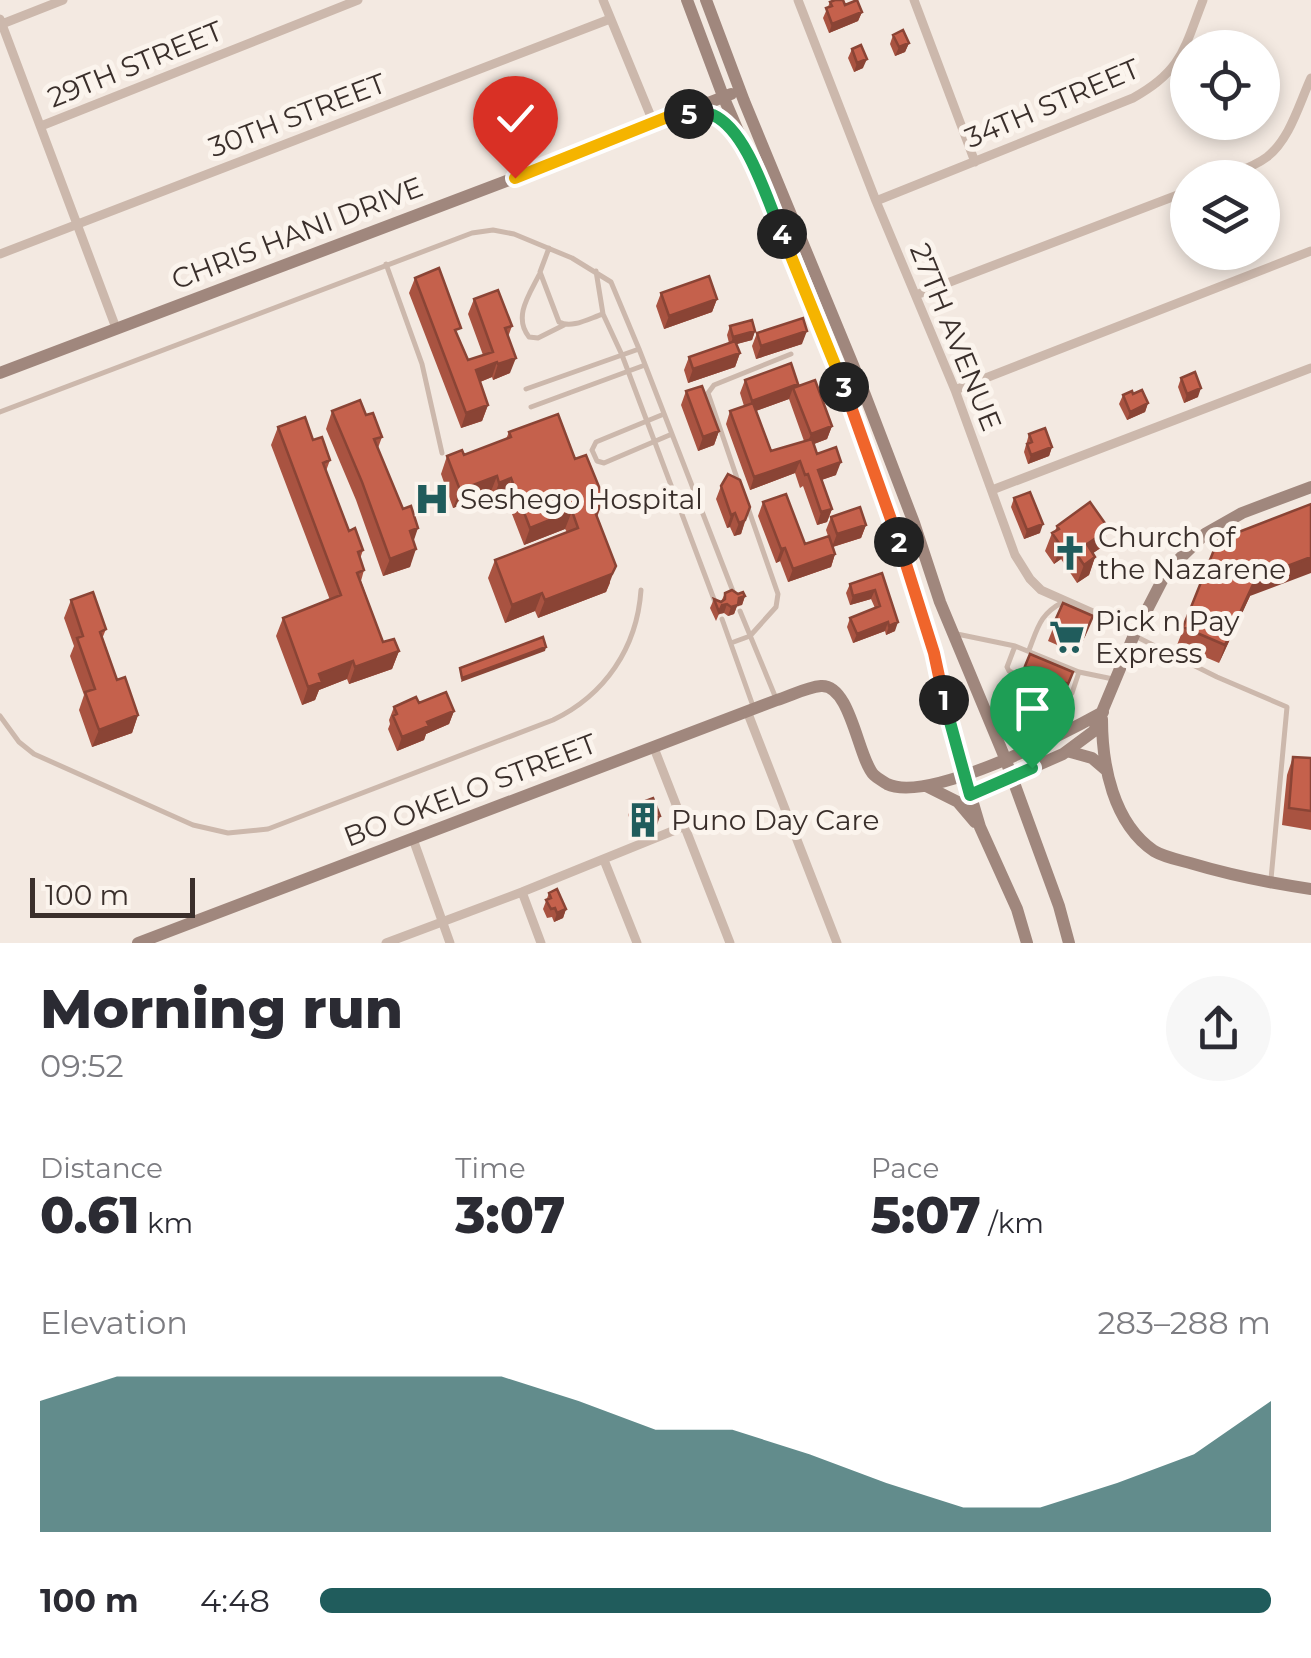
<!DOCTYPE html>
<html lang="en">
<head>
<meta charset="utf-8">
<style>
	:root { --surface:#fff; --page:#f7f7f7; --text:#2b2b33; --muted:#7c7c81; --accent:#205c5c }
	body { margin:0; font-family:Montserrat,sans-serif; background:var(--page); color:var(--text); height:100vh; display:flex; flex-direction:column; font-size:38px; white-space:nowrap }
	* { box-sizing:border-box; margin:0 }
	p { font-size:32px; color:var(--muted) }
	.icon { flex:none; width:55px; height:55px; fill:none; stroke:currentColor; stroke-width:2; stroke-linecap:round; stroke-linejoin:round }
	.map { position:relative; height:943px; overflow:hidden }
	.sheet { display:flex; flex-direction:column; background:var(--surface); flex:1 }
	.sheet>* { flex:none }
	.controls { position:absolute; left:1170px; top:30px; display:grid; gap:20px }
	.controls a { display:grid; place-items:center; width:110px; height:110px; border-radius:50%; background:var(--surface); box-shadow:0 5px 15px #0003; font-size:50px }
	.scale { position:absolute; left:30px; bottom:25px; width:165px; box-sizing:border-box; padding-left:10px; border:5px solid #3a2f2b; border-top:0; font-size:28px; line-height:35px; white-space:nowrap; color:#3a2f2b; -webkit-text-stroke:8px #fbf4ed; paint-order:stroke }
	.pin { position:absolute; display:grid; place-items:center; width:85px; height:85px; color:#fff; margin:-102px -42px; border-radius:50% 50% 50% 0; rotate:-45deg; box-shadow:0 0 10px #0007 }
	.pin .icon { rotate:45deg }
	.km { position:absolute; width:50px; height:50px; margin:-25px; border-radius:50%; background:#222; color:#fff; font-size:28px; line-height:50px; text-align:center }
	.round { display:grid; place-items:center; flex:none; width:105px; height:105px; border-radius:52px; background:var(--page) }
	.overview { display:flex; align-items:center; justify-content:space-between; height:170px; padding:0 40px }
	h1 { font-size:55px; font-weight:800; line-height:75px }
	.figures { display:grid; grid-template-columns:repeat(3,1fr); gap:15px; height:170px; padding:10px 40px }
	.figures div { display:grid; align-content:center }
	.figures b { font-size:50px; font-weight:800 }
	.figures small { font-size:28px; font-weight:400 }
	.figures p { font-size:28px }
	.chart { height:280px; padding:20px 40px }
	.chart p { display:flex; justify-content:space-between }
	.chart svg { width:100%; height:180px; margin-top:10px; fill:var(--accent); opacity:.7 }
	ul { padding:0 40px; list-style:none; font-size:32px }
	li { display:grid; grid-template-columns:160px 120px 1fr; align-items:center; height:75px }
	li i { height:25px; border-radius:12px; background:var(--accent) }
	.map>svg:first-child { display:block }
	.lines { fill:none; stroke-linecap:round; stroke-linejoin:round }
	.lane { stroke:#ccb8ac; stroke-width:5 }
	.street { stroke:#ccb8ac; stroke-width:9 }
	.secondary { stroke:#a0877d; stroke-width:12 }
	.wall { fill:#a95341; fill-rule:evenodd }
	.shaded-wall { fill:#8a4435 }
	.building { fill:#c5614c; stroke:#8a4435; stroke-width:2.5 }
	.split-1-casing { stroke:#fff; stroke-width:20 }
	.split-2-casing { stroke:#fff; stroke-width:20 }
	.split-3-casing { stroke:#fff; stroke-width:20 }
	.split-4-casing { stroke:#fff; stroke-width:20 }
	.split-5-casing { stroke:#fff; stroke-width:20 }
	.split-6-casing { stroke:#fff; stroke-width:20 }
	.split-1 { stroke:#22a559; stroke-width:12 }
	.split-2 { stroke:#f0652b; stroke-width:12 }
	.split-3 { stroke:#f0652b; stroke-width:12 }
	.split-4 { stroke:#f5b400; stroke-width:12 }
	.split-5 { stroke:#22a559; stroke-width:12 }
	.split-6 { stroke:#f5b400; stroke-width:12 }
	.labels { text-anchor:middle; stroke-width:10; stroke-linejoin:round; paint-order:stroke }
	.street-label { font-size:28px; fill:#3a2f2b; stroke:#fbf4ed }
	.poi-label { font-size:28px; fill:#3a2f2b; stroke:#fbf4ed; text-anchor:start }
</style>
</head>
<body>
<div class="map">
<svg width="1311" height="943" viewBox="0 0 1311 943">
	<rect width="100%" height="100%" fill="#f3e9e1"/>
	<g class="lines">
		<path class="lane" d="M549,248L540,272L559,322C572,329 590,318 603,314
			M386,264L422,364L442,453
			M596,271L603,314L622,355L715,602
			M539,275C529,295 513,317 529,337L538,338L564,325
			M526,389L639,349
			M531,407L645,365
			M0,412L472,233L493,230L514,234L572,258L611,282L639,349L734,594
			M664,414L596,442L592,450L597,461L604,463L672,434
			M738,481L708,393L714,385L791,354
			M740,611L775,696
			M722,619L753,706
			M957,634L1015,646L1079,672L1113,679
			M1137,637L1217,677L1287,707L1271,879
			M731,643L750,636L776,607L778,594L747,505
			M1015,646L1007,667L1009,671L1064,696H1067L1072,693L1079,672
			M1029,650C1038,627 1040,614 1063,602
			M0,716L19,742L34,754L193,825L228,833L268,829L553,720C605,695 637,648 641,590"/>
		<path class="street" d="M603,0L654,124
			M798,0L876,201L955,390L1015,555L1030,579L1041,590L1136,632
			M914,0L975,162
			M0,19L116,328
			M2,24L63,0
			M41,126L358,0
			M1222,178C1237,172 1254,167 1267,157C1290,139 1299,104 1311,78
			M876,201L1133,98C1182,71 1184,49 1203,0
			M0,254L610,19
			M916,295L1188,191
			M955,390L1311,251
			M992,490L1311,368
			M747,711L837,943
			M654,748L730,943
			M413,839L450,943
			M604,860L637,943
			M522,892L541,943
			M386,943L522,892L685,826"/>
		<path class="secondary" d="M687,0L723,96L821,325L845,389L893,522L934,653L953,736L980,827L1017,909L1027,943
			M706,0L744,101L860,382L914,523L940,602L1005,758L1059,906L1069,943
			M688,114L713,115L735,135
			M0,373L596,147L731,94
			M1102,719C1102,765 1113,823 1154,851C1164,857 1179,860 1190,863C1230,875 1270,883 1311,889
			M1067,751L1092,758L1106,770
			M928,787L958,802L975,822
			M970,795L1063,754L1094,731L1134,635L1167,571L1205,534L1242,513L1311,487
			M138,943L777,700C790,696 807,687 821,686C851,684 858,759 874,775C878,779 883,781 887,784C928,804 1063,734 1103,712"/>
	</g>
	<path class="wall" d="M830,2L845,5L862,12L858,21L829,33L823,18Z
		M893,35L909,43L905,52L895,56L890,44Z
		M852,49L863,68L854,72L848,58Z
		M415,278L458,337L468,360L483,355L468,314L474,299L512,326L508,337L510,373L493,380L492,377L480,382L488,405L482,421L461,428L409,293Z
		M661,293L717,299L712,312L664,329L656,306Z
		M730,326L755,331L752,340L736,344L740,353L735,367L688,383L684,370L689,357L729,343L727,335Z
		M757,333L802,344L756,359L752,346Z
		M1181,378L1198,397L1184,403L1178,387Z
		M745,380L798,384L832,426L827,439L814,444L817,454L836,475L821,480L832,509L827,522L817,525L803,486L800,488L795,473L750,490L726,424L730,411L744,406L740,393ZM789,399L804,441L771,451L756,411Z
		M686,391L719,431L714,445L698,451L681,405Z
		M1133,394L1148,403L1145,412L1127,420L1119,404L1123,395Z
		M332,411L366,415L382,437L378,448L414,541L410,567L383,576L356,500L326,429Z
		M278,427L313,440L330,460L326,471L349,531L363,550L360,559L364,570L361,581L383,642L399,651L392,669L349,684L347,679L319,690L315,700L302,705L276,636L283,618L330,600L271,445Z
		M509,432L597,517L610,583L606,592L538,618L535,611L505,623L488,578L495,560L567,532L565,529L524,545L505,496L492,501L490,494L453,508L441,474L447,456L464,455L506,439Z
		M1029,434L1052,447L1049,456L1028,464L1024,452Z
		M721,486L750,507L741,534L734,536L730,527L727,528L716,499Z
		M1014,498L1040,533L1024,539L1011,507Z
		M763,502L805,544L828,536L826,530L831,517L866,525L861,538L833,547L835,554L831,567L788,582L780,561L776,563L758,516Z
		M1057,526L1109,529L1102,547L1093,553L1095,557L1089,575L1077,583L1061,559L1054,564L1045,551L1052,533L1055,531Z
		M1218,540L1250,596L1219,663L1177,645Z
		M882,573L892,607L895,631L886,635L885,631L853,643L847,627L850,618L875,608L871,599L850,605L846,593L850,584Z
		M725,593L745,596L742,605L737,606L734,614L728,616L724,613L719,614L716,621L710,608L714,599L721,602Z
		M71,600L106,629L102,639L117,680L138,715L132,733L92,747L79,710L84,695L70,656L74,646L64,618Z
		M1063,603L1093,616L1078,654L1048,641Z
		M1030,654L1073,672L1067,689L1023,671Z
		M419,703L454,711L449,724L426,734L424,740L397,751L388,729L390,724L389,720L394,707Z
		M1293,757L1311,758V830L1282,825L1287,775Z
		M632,806L657,825L636,833L628,815Z
		M549,893L566,909L563,918L554,922L552,917L547,918L543,909Z"/>
	<path class="shaded-wall" d="M862,12L858,21L829,33L832,24Z
		M909,43L905,52L895,56L899,47Z
		M867,59L863,68L854,72L857,63Z
		M717,299L712,312L664,329L669,316Z
		M755,331L752,340L730,346L733,337Z
		M807,331L802,344L756,359L761,346Z
		M740,353L735,367L688,383L693,369Z
		M516,358L510,373L493,380L498,364Z
		M497,362L492,377L470,386L476,370Z
		M798,384L793,388L789,399L747,414L752,401Z
		M1201,388L1198,397L1184,403L1187,394Z
		M1148,403L1145,412L1127,420L1130,412Z
		M488,405L482,421L461,428L466,413Z
		M832,426L827,439L806,447L811,434Z
		M719,431L714,445L698,451L703,437Z
		M1052,447L1049,456L1028,464L1031,455Z
		M800,461L795,473L750,490L754,477Z
		M841,462L836,475L813,483L818,470Z
		M497,476L490,494L453,508L460,490Z
		M511,478L505,496L492,501L499,483Z
		M604,499L597,517L592,504Z
		M832,509L827,522L817,525L821,512Z
		M572,511L565,529L524,545L530,528Z
		M735,513L730,527L727,528L731,515Z
		M745,520L741,534L734,536L739,523Z
		M1043,524L1040,533L1024,539L1027,530Z
		M866,525L861,538L832,547L837,534Z
		M418,528L412,546L410,531Z
		M1109,529L1102,547L1080,562L1087,544Z
		M1068,541L1061,559L1054,564L1061,546Z
		M785,548L780,561L776,563L781,549Z
		M416,549L410,567L383,576L390,559Z
		M835,554L831,567L788,582L793,569Z
		M1095,557L1089,575L1077,583L1084,565Z
		M1311,557V573L1250,596L1219,663L1225,645L1256,578Z
		M616,566L606,592L538,618L545,600Z
		M875,590L871,599L850,605L853,596Z
		M542,593L535,611L505,623L512,605Z
		M745,596L742,605L737,606L734,614L728,616L731,607L739,598Z
		M727,604L724,613L719,614L722,605Z
		M888,622L885,631L853,643L857,634Z
		M898,622L895,631L886,635L889,626Z
		M546,647L545,651L461,682L462,678Z
		M399,651L392,669L349,684L355,667Z
		M353,661L347,679L319,690L315,700L302,705L308,687L319,674Z
		M454,711L449,724L426,734L424,740L397,751L402,737L427,722Z
		M138,715L132,733L92,747L99,730Z
		M660,816L657,825L636,833L639,824Z
		M566,909L563,918L554,922L557,913Z"/>
	<path class="building" d="M835,0H843L845,5L857,0L862,12L832,24L826,8L832,6L830,2Z
		M903,30L909,43L899,47L893,35Z
		M861,45L867,59L857,63L852,49Z
		M439,268L461,328L455,330L468,360L493,352L474,299L498,290L512,326L505,328L516,358L498,364L497,362L476,370L488,405L466,413L415,278Z
		M709,276L717,299L669,316L661,293Z
		M803,318L807,331L761,346L757,333Z
		M752,320L755,331L733,337L730,326Z
		M735,341L740,353L693,369L689,357Z
		M791,363L798,384L752,401L745,380Z
		M1195,372L1201,388L1187,394L1181,378Z
		M815,380L832,426L811,434L793,388Z
		M702,386L719,431L703,437L686,391Z
		M1142,390L1148,403L1130,412L1123,395L1132,391L1133,394Z
		M360,400L366,415L373,413L382,437L374,439L403,509L411,506L418,528L410,531L416,549L390,559L362,482L332,411Z
		M753,403L771,451L812,439L817,454L836,447L841,462L818,470L832,509L821,512L808,474L805,475L800,461L754,477L730,411Z
		M558,414L575,459L586,455L604,499L592,504L616,566L612,574L545,600L542,593L512,605L495,560L578,528L572,511L530,528L511,478L499,483L497,476L460,490L447,456L462,450L464,455L511,437L509,432Z
		M305,417L313,440L322,437L330,460L323,463L349,531L355,528L363,550L358,552L364,570L357,573L383,642L394,639L399,651L355,667L353,661L319,674L322,682L308,687L283,618L341,595L278,427Z
		M1045,428L1052,447L1031,455L1027,444L1032,442L1029,434Z
		M728,474L740,480L750,507L745,520L739,523L735,513L731,515L721,486Z
		M1030,492L1043,524L1027,530L1014,498Z
		M786,494L805,544L829,536L835,554L793,569L785,548L781,549L763,502Z
		M1090,502L1109,529L1087,544L1095,557L1084,565L1068,541L1061,546L1052,533L1059,529L1057,526Z
		M1311,504V557L1256,578L1225,645L1183,627L1218,540Z
		M860,507L866,525L837,534L831,517Z
		M882,573L898,622L889,626L888,622L857,634L850,618L880,606L875,590L853,596L850,584Z
		M732,590L738,594L743,592L745,596L739,598L738,605L731,607L727,604L722,605L719,612L714,599L721,602L725,599V593Z
		M93,592L106,629L100,632L117,680L125,677L138,715L99,730L85,692L95,689L77,638L83,636L71,600Z
		M1063,603L1093,616L1084,636L1054,623Z
		M543,637L546,647L462,678L460,668Z
		M1030,654L1073,672L1068,684L1025,666Z
		M446,692L454,711L427,722L429,726L402,737L393,716L397,714L394,707L416,697L419,703Z
		M1293,757L1311,758V811L1289,808Z
		M653,798L660,816L639,824L632,806Z
		M557,889L566,909L557,913L555,908L551,909L546,900L551,898L549,893Z"/>
	<g class="lines">
		<defs>
			<path id="split-1" d="M944,700L970,795L1032,768"/>
			<path id="split-2" d="M899,542L934,653L944,700"/>
			<path id="split-3" d="M844,387L899,542"/>
			<path id="split-4" d="M782,234L844,387"/>
			<path id="split-5" d="M689,114C697,113 705,112 713,115C748,131 767,201 782,234"/>
			<path id="split-6" d="M515,178L670,116L689,114"/>
		</defs>
		<use href="#split-1" class="split-1-casing"/>
		<use href="#split-2" class="split-2-casing"/>
		<use href="#split-3" class="split-3-casing"/>
		<use href="#split-4" class="split-4-casing"/>
		<use href="#split-5" class="split-5-casing"/>
		<use href="#split-6" class="split-6-casing"/>
		<use href="#split-1" class="split-1"/>
		<use href="#split-2" class="split-2"/>
		<use href="#split-3" class="split-3"/>
		<use href="#split-4" class="split-4"/>
		<use href="#split-5" class="split-5"/>
		<use href="#split-6" class="split-6"/>
	</g>
	<defs>
		<symbol id="hospital-bare" viewBox="-9 -9 18 18"><path d="M-5-5h3v3.5h4V-5h3V5h-3V1.5h-4V5h-3Z" fill="#205c5c" stroke="#fbf4ed" stroke-width="2.5" paint-order="stroke"/></symbol>
		<symbol id="church-bare" viewBox="-9 -9 18 18"><path d="M-1.2-6h2.4v3.5h3.3v2.4h-3.3V6h-2.4V-.1h-3.3v-2.4h3.3Z" fill="#205c5c" stroke="#fbf4ed" stroke-width="2.5" paint-order="stroke"/></symbol>
		<symbol id="supermarket-bare" viewBox="-9 -9 18 18"><path d="M-6-5.5h2.5l.6 2H6L4.5 2H-2.5L-4.4-4H-6ZM-1.5 3.2a1.3 1.3 0 1 0 .1 0ZM3 3.2a1.3 1.3 0 1 0 .1 0Z" fill="#205c5c" stroke="#fbf4ed" stroke-width="2.5" paint-order="stroke"/></symbol>
		<symbol id="building-bare" viewBox="-9 -9 18 18"><path d="M-4-6H4V6H1V3H-1V6H-4ZM-2.5-4.3h1.7v1.8h-1.7ZM.8-4.3h1.7v1.8H.8ZM-2.5-1h1.7V.8h-1.7ZM.8-1h1.7V.8H.8Z" fill="#205c5c" stroke="#fbf4ed" stroke-width="2.5" paint-order="stroke"/></symbol>
	</defs>
	<g fill-rule="evenodd">
		<use href="#hospital-bare" x="407" y="474" width="50" height="50"/>
		<use href="#church-bare" x="1045" y="528" width="50" height="50"/>
		<use href="#supermarket-bare" x="1042" y="612" width="50" height="50"/>
		<use href="#building-bare" x="618" y="795" width="50" height="50"/>
	</g>
	<g class="labels">
		<g class="street-label">
			<text transform="translate(135 64) rotate(-22)" y="10">29TH STREET</text>
			<text transform="translate(1052 103) rotate(-23)" y="10">34TH STREET</text>
			<text transform="translate(297 115) rotate(-21)" y="10">30TH STREET</text>
			<text transform="translate(297 233) rotate(-21)" y="10">CHRIS HANI DRIVE</text>
			<text transform="translate(956 337) rotate(68)" y="10">27TH AVENUE</text>
			<text transform="translate(470 790) rotate(-21)" y="10">BO OKELO STREET</text>
		</g>
		<g class="poi-label">
			<text x="460" y="509">Seshego Hospital</text>
			<text x="1098" y="547">Church of<tspan x="1098" dy="32">the Nazarene</tspan></text>
			<text x="1095" y="631">Pick n Pay<tspan x="1095" dy="32">Express</tspan></text>
			<text x="671" y="830">Puno Day Care</text>
		</g>
	</g>
</svg>
<div class="controls">
<a><svg class="icon" aria-label="locate" viewBox="0 0 24 24"><circle cx="12" cy="12" r="6"/><path d="M12 2v4M12 18v4M2 12h4M18 12h4"/></svg></a>
<a><svg class="icon" aria-label="layers" viewBox="0 0 24 24"><path d="M12 4l9 5-9 5-9-5zM3 14l9 5 9-5"/></svg></a>
</div>
<div class="scale">100 m</div>
<div class="pin" style="left:1032px;top:768px;background:#1e9e55"><svg class="icon" aria-label="arrive" viewBox="0 0 24 24"><path d="M6 21V4h12l-3 4 3 4H6"/></svg></div>
<div class="pin" style="left:515px;top:178px;background:#d93025"><svg class="icon" aria-label="check" viewBox="0 0 24 24"><path d="M5 12l5 5 9-10"/></svg></div>
<b class="km" style="left:944px;top:700px">1</b>
<b class="km" style="left:899px;top:542px">2</b>
<b class="km" style="left:844px;top:387px">3</b>
<b class="km" style="left:782px;top:234px">4</b>
<b class="km" style="left:689px;top:114px">5</b>
</div>
<section class="sheet">
<div class="overview"><div><h1>Morning run</h1><p>09:52</p></div><a class="round"><svg class="icon" aria-label="share" viewBox="0 0 24 24"><path d="M12 15V3M7 8l5-5 5 5M5 13v7h14v-7"/></svg></a></div>
<div class="figures">
<div><p>Distance</p><b>0.61<small> km</small></b></div>
<div><p>Time</p><b>3:07</b></div>
<div><p>Pace</p><b>5:07<small> /km</small></b></div>
</div>
<div class="chart"><p><span>Elevation</span>283–288 m</p>
<svg viewBox="0 0 160 44" preserveAspectRatio="none"><path d="M0 44V12L10 6L20 6L30 6L40 6L50 6L60 6L70 12L80 19L90 19L100 25L110 32L120 38L130 38L140 32L150 25L160 12V44z"/></svg>
</div>
<ul>
<li><b>100 m</b>4:48<i style="width:100%"></i></li>
</ul>
</section>
</body>
</html>
